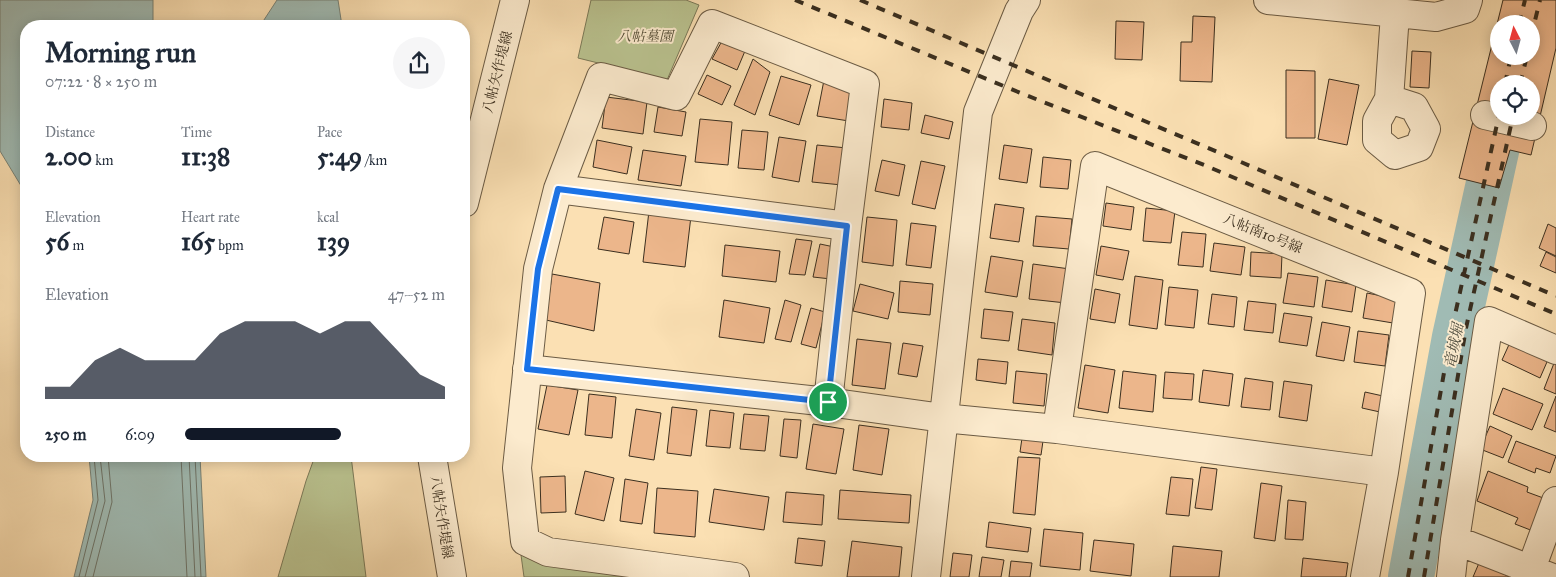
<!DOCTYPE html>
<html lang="en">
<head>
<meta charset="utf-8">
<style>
	:root { --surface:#fff; --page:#f6f6f7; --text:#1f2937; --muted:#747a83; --accent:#111827 }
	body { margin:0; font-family:"IM FELL Great Primer","Noto Serif JP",serif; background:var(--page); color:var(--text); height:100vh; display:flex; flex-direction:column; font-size:19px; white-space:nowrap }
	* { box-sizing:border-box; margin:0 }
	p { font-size:16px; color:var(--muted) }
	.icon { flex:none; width:28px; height:28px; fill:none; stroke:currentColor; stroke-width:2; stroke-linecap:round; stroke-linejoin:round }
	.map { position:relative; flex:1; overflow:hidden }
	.drawer { position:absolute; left:20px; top:20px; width:450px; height:442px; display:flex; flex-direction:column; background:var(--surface); border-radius:20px; box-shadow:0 2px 12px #0003 }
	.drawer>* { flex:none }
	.needle { width:32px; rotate:354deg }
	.controls { position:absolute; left:1490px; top:15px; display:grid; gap:10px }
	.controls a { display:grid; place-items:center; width:50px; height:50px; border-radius:50%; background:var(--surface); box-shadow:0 2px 12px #0003; font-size:25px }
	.pin { position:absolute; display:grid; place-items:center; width:42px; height:42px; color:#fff; margin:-21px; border:2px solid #fff; border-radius:50%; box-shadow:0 1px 5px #0007 }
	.round { display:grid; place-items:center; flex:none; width:52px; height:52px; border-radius:26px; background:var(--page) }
	.headline { display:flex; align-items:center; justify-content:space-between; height:85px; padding:0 25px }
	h1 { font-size:28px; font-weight:700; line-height:38px }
	.figures { display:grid; grid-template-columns:repeat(3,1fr); gap:8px; height:85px; padding:5px 25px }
	.figures div { display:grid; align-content:center }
	.figures b { font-size:25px; font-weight:700 }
	.figures small { font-size:14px; font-weight:400 }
	.figures p { font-size:14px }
	.chart { height:140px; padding:10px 25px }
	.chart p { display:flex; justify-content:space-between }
	.chart svg { width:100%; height:90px; margin-top:5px; fill:var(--accent); opacity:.7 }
	ul { padding:0 25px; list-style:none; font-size:16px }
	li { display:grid; grid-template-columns:80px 60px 1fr; align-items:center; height:38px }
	li i { height:12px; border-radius:6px; background:var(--accent) }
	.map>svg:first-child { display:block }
	.green { fill:#bac390; stroke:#7a7958 }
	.water { fill:#a0bbb4; stroke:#788378 }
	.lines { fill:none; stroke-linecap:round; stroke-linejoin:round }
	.shore { stroke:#6e756a; stroke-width:1 }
	.river { stroke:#a0bbb4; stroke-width:46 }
	.building { fill:#ecb68b; stroke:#3b2f1f; fill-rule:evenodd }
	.minor-casing { stroke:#6b5b44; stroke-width:30 }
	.minor { stroke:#fcebce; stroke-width:28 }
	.rail { stroke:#3b2f1f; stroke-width:4; stroke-dasharray:9 9; stroke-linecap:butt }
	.route-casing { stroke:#fff; stroke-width:10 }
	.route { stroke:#1a73e8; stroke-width:6 }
	.labels { text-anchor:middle; stroke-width:4; stroke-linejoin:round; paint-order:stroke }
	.park-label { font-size:14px; font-style:italic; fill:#544d36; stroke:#fcebce }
	.street-label { font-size:14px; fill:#3b2f1f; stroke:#fcebce }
	.water-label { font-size:15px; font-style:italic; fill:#545244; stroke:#fcebce }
</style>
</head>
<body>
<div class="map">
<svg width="1556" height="577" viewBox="0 0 1556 577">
	<rect width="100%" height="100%" fill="#fbe0b3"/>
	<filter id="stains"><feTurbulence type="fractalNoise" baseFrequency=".004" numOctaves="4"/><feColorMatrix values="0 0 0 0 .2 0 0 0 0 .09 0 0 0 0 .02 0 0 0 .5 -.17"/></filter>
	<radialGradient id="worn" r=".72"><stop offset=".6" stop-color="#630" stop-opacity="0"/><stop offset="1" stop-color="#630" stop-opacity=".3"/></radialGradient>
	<path class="green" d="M591,0H686L699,5L667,80L578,58Z
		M315,456H351L366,577H278L306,481Z
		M521,555L682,577H524Z"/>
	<path class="water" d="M0,0H153V26H26V194L0,151Z
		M277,0H338L342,26H260Z
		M89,456H200L206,577H74L93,500Z"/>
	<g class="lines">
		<path class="shore" d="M181,456L187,577
			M189,456L195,577
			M195,456L201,577
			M79,577L98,500L94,456
			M85,577L105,501L100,456
			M93,577L112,502L108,456"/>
		<path class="river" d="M1411,577L1455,337L1502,124"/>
	</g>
	<path class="building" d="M1503,0H1556V48L1531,155L1510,150L1499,188L1459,178ZM1499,24H1531V56H1499ZM1499,84H1531V116H1499Z
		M1193,16L1215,17L1212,82L1180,81L1181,42H1192Z
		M1116,21L1144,22L1142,60L1115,59Z
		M722,41L745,51L737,70L712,59Z
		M1412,51L1431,52L1429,88L1410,87Z
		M753,59L770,72L755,115L734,105Z
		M1286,70L1315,71V138H1286Z
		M707,75L731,86L722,105L698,94Z
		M781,76L811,85L799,125L769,115Z
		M1329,79L1359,85L1347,145L1318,139Z
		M824,80L855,86L849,121L817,116Z
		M606,97L647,102L643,134L602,128Z
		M884,99L912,103L909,130L881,127Z
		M658,107L686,112L682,136L654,132Z
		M925,115L953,122L949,139L921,133Z
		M700,119L732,122L728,165L695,162Z
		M742,130L768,132L764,170L738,168Z
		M779,137L806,141L799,182L772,177Z
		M597,140L632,147L627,174L593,167Z
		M817,145L847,148L842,185L812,182Z
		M1004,145L1032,149L1027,183L999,179Z
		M643,150L686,156L681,186L638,180Z
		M1043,157L1071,160L1068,189L1040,187Z
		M882,160L905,165L899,196L875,191Z
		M921,161L945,166L935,209L912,204Z
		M1106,203L1134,207L1131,230L1103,226Z
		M995,204L1024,208L1019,242L990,238Z
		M1146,208L1175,211L1171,243L1143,241Z
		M649,211L691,216L685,267L643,262Z
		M1036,216L1072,219L1069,249L1033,246Z
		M604,217L634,222L629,254L598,249Z
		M867,217L897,220L893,266L862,262Z
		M911,223L936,226L931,268L906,265Z
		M1548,224L1556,228V256L1539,248Z
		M1182,232L1206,234L1203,267L1178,265Z
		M796,239L812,241L805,275L789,274Z
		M1214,243L1245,247L1241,275L1210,271Z
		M820,244L839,248L831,279L813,277Z
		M725,245L780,251L776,282L722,276Z
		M1101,246L1129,251L1123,280L1096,275Z
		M1251,252L1282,254L1281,278L1250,276Z
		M1546,252L1556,257V273L1540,266Z
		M991,256L1023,261L1017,297L985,292Z
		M1033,264L1070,269L1066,303L1029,299Z
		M1288,273L1318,277L1314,307L1283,303Z
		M552,274L600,283L594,331L546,320Z
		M1135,276L1163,280L1157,329L1129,325Z
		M1326,280L1356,285L1352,312L1322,307Z
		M900,281L933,284L930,315L898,312Z
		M860,284L894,293L888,319L853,311Z
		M1169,287L1198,290L1194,328L1165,325Z
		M1095,289L1120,294L1115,323L1090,319Z
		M1367,293L1397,299L1393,323L1363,318Z
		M1212,294L1237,297L1234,327L1208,324Z
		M724,300L770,308L764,343L719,337Z
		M785,300L801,305L791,342L775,339Z
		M1248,301L1276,304L1273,333L1244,330Z
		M811,308L825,312L816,348L801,344Z
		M984,309L1013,312L1009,341L981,338Z
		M1284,313L1312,317L1307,346L1279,342Z
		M1022,319L1055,323L1052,355L1018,350Z
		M1322,322L1350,327L1344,361L1316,356Z
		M1358,331L1389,335L1385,366L1354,362Z
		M1512,338L1550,355L1540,378L1502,360Z
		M857,339L891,343L885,389L852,385Z
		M903,343L923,346L917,377L898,374Z
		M1556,358V394L1544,389Z
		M978,359L1008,362L1006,384L976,380Z
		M1085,365L1115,370L1108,413L1078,408Z
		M1203,370L1233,374L1229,406L1199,402Z
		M1016,371L1047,374L1044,406L1013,403Z
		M1123,371L1156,375L1153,412L1119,408Z
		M1165,372L1194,374L1192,400L1163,398Z
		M1245,378L1273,382L1270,410L1241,407Z
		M1284,381L1312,385L1307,421L1279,417Z
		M547,385L578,390L569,435L538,429Z
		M1503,388L1543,404L1532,430L1493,414Z
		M1365,392L1383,396L1380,412L1362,408Z
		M589,394L616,397L612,438L585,435Z
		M1556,396V432L1544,427Z
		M672,407L697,410L691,456L667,453Z
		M636,409L661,413L654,460L629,456Z
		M710,410L734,413L730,448L706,446Z
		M744,414L769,416L765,451L740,449Z
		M784,419L801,420L797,458L780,456Z
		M813,424L844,429L836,474L806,469Z
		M859,425L889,429L882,475L853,470Z
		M1490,426L1512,436L1503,458L1480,449Z
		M1022,438L1043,441L1041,455L1020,452Z
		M1516,441L1556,456L1550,473L1536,468L1535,473L1508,462Z
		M1018,457L1040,458L1035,515L1013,513Z
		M1201,467L1217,469L1212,510L1195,508Z
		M585,471L614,478L604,521L575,514Z
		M1488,471L1528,487L1527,492L1546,499L1533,531L1515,524L1518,518L1477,501Z
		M565,476L566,512L541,513L540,477Z
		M1171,477L1193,479L1189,516L1166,514Z
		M625,479L648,483L642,524L620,521Z
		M1261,483L1282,486L1275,541L1254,538Z
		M657,488L698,491L695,537L654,533Z
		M714,489L769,497L764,530L709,522Z
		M840,490L911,495L909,523L838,519Z
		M786,492L824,495L822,525L783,522Z
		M1288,500L1306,502L1303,540L1285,539Z
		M989,522L1031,528L1028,552L986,547Z
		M1044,529L1083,533L1080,570L1040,566Z
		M798,538L825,541L822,566L795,563Z
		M1094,540L1134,544L1131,576L1090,571Z
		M852,541L902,547L899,577H847Z
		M1173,546L1222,551L1219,577H1170Z
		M953,553L972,555L969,577H950Z
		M982,557L1004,560L1001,577H979Z
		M1303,558L1348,563L1346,577H1301Z
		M1011,561L1032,563L1030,577H1009Z
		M1479,563L1510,577H1473Z"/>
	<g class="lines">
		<defs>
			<path id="minor" d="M1268,0L1436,17L1465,9L1468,0
				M1389,99L1414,107L1426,129L1419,147L1395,155L1377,140V121L1389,99L1395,14
				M1485,115L1532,126
				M558,189L601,77L676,96L712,24L865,84L847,226L828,402
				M464,203L515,0
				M527,369L828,402L943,418L1057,429L1384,472
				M1057,429L1095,166L1411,293L1384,472L1365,577
				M432,456L452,577
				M1455,540L1550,577
				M1531,569L1556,501
				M735,577L548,552L525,541L517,468L538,269L558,189L847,226
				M926,577L978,112L1019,11L1026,0
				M1451,577L1455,540L1489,321L1556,350"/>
		</defs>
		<use href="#minor" class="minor-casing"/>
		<use href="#minor" class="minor"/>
		<path class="rail" d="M795,0L1023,94L1204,165L1556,314
			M860,0L1556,296
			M1519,24L1525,0
			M1531,37L1540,0
			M1505,84L1511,56
			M1520,84L1527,56
			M1408,577L1451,333L1499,115
			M1424,577L1466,328L1513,116"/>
	</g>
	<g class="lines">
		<defs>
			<path id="route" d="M558,189L847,226L828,402L527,369L538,269Z"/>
		</defs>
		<use href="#route" class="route-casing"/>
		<use href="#route" class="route"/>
	</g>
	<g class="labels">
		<g class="park-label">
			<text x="645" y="41">八帖墓園</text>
		</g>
		<g class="street-label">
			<text transform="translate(497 72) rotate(-76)" y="5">八帖矢作堤線</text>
			<text transform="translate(1263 233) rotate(22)" y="5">八帖南10号線</text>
			<text transform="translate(442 517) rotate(81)" y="5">八帖矢作堤線</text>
		</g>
		<g class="water-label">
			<text transform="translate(1454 346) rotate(-79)" y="5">竜城堀</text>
		</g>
	</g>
	<rect width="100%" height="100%" filter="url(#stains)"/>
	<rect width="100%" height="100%" fill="url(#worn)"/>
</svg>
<div class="controls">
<a><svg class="needle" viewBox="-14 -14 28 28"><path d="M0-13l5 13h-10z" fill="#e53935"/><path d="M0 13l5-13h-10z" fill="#747a83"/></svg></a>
<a><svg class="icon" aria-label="locate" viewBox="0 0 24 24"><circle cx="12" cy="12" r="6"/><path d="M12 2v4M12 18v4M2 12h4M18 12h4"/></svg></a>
</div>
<div class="pin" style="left:828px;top:402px;background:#1e9e55"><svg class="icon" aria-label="arrive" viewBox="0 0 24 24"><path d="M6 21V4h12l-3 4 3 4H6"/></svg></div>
<section class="drawer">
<div class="headline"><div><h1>Morning run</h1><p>07:22 · 8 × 250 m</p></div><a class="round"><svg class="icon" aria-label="share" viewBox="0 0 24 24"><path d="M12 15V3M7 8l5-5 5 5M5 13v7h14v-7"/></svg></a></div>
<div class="figures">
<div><p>Distance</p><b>2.00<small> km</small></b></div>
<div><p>Time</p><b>11:38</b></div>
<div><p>Pace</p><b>5:49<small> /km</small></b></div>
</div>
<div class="figures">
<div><p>Elevation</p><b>56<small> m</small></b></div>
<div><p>Heart rate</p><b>165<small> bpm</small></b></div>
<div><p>kcal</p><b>139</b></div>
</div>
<div class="chart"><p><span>Elevation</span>47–52 m</p>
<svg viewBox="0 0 160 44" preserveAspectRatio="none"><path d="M0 44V38L10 38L20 25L30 19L40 25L50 25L60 25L70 12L80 6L90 6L100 6L110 12L120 6L130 6L140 19L150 32L160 38V44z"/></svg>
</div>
<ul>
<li><b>250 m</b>6:09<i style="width:60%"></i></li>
</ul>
</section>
</div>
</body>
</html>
